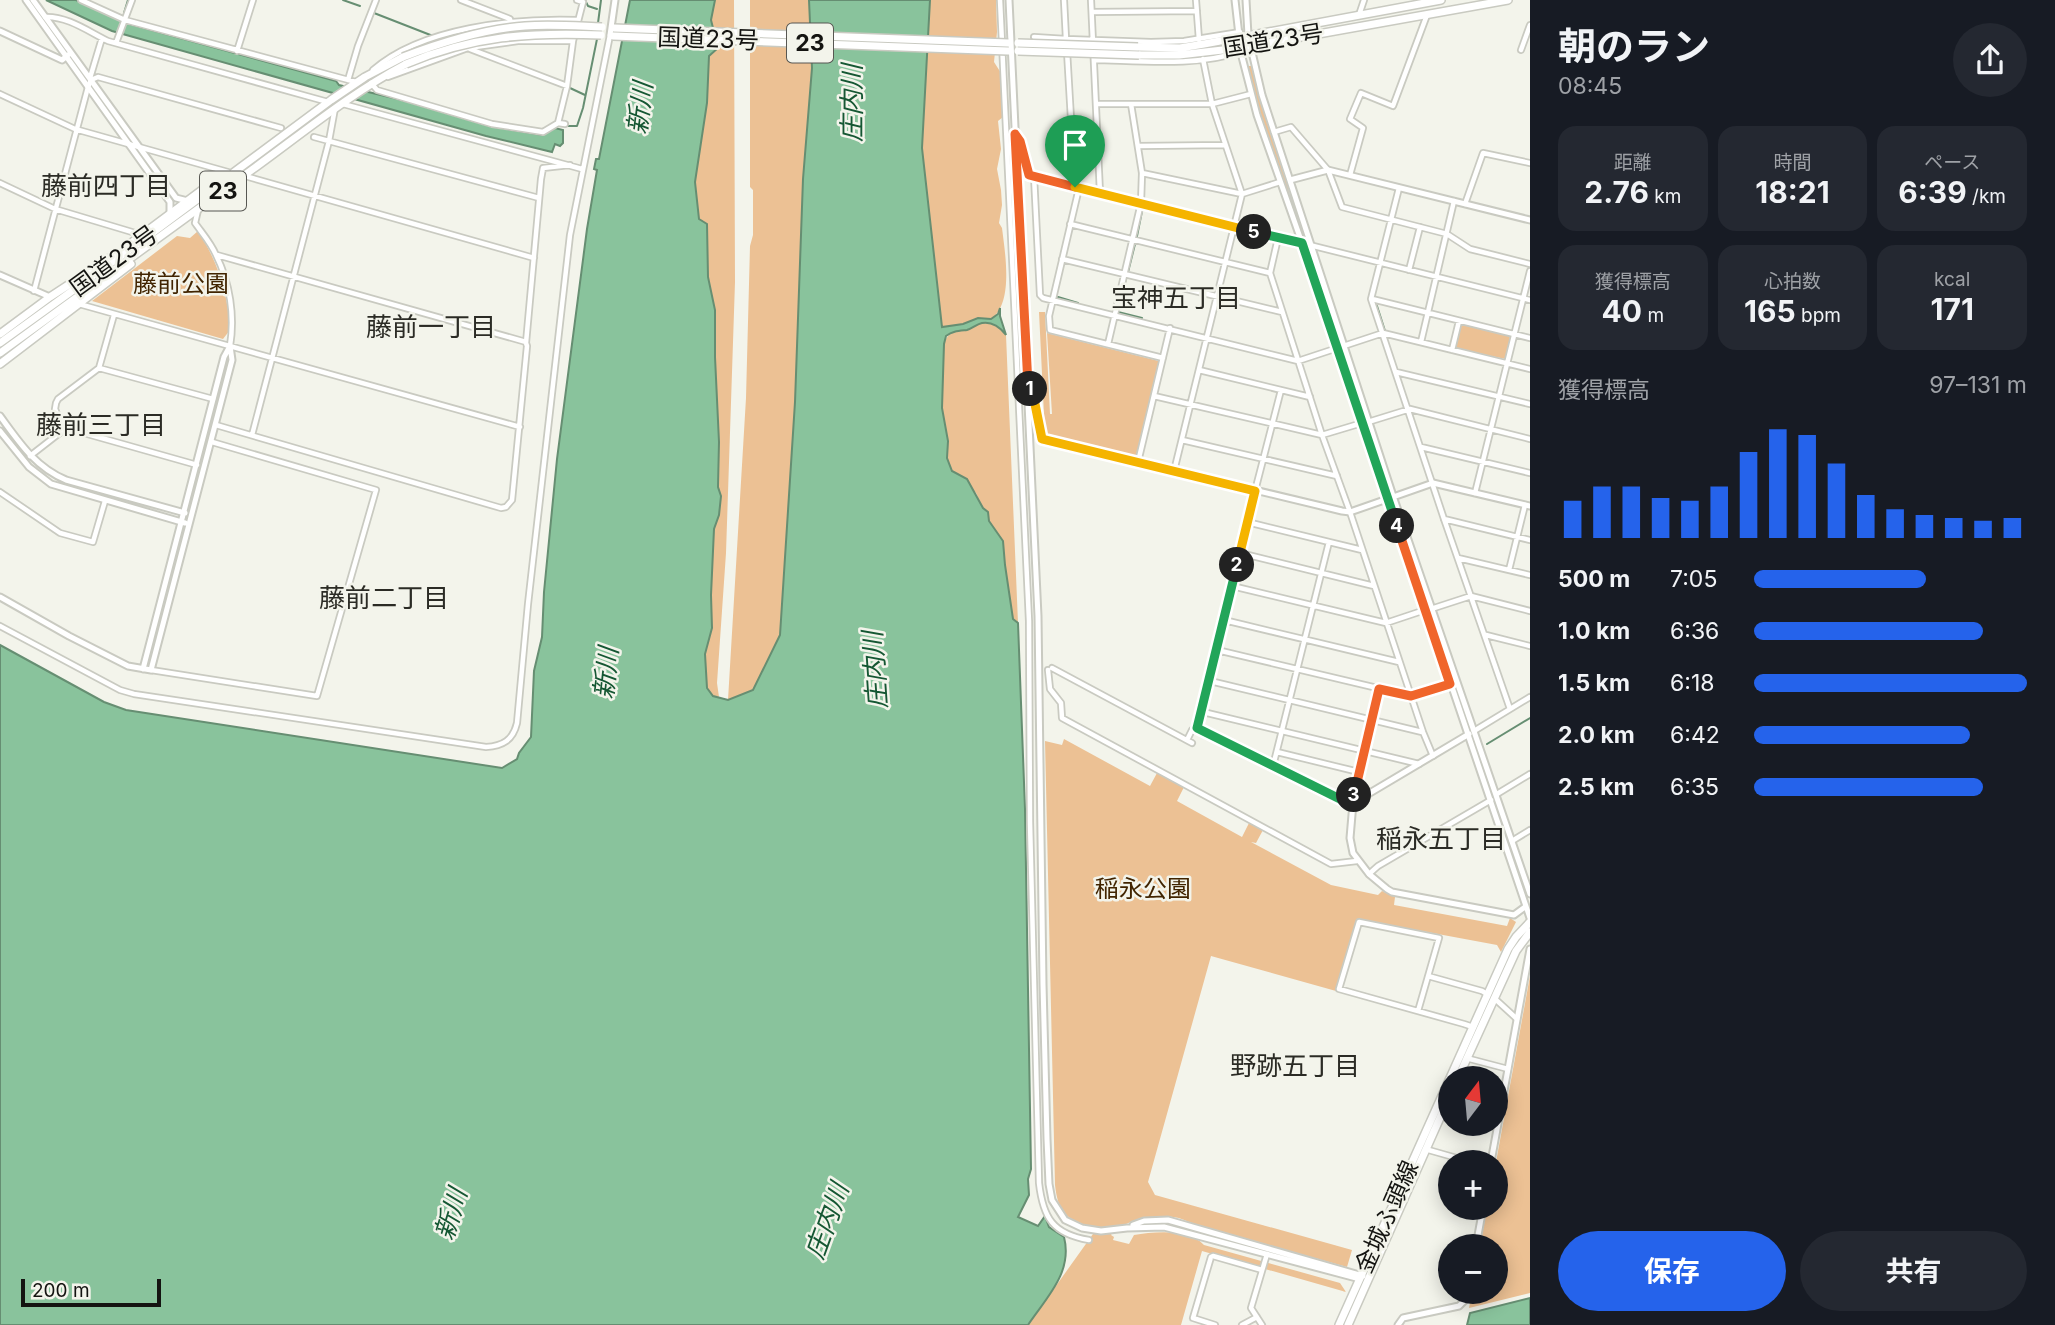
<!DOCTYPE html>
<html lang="ja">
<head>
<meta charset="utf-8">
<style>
	:root { --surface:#171b24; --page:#242831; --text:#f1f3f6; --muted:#9ea1a6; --accent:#2563eb }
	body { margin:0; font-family:Inter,"Noto Sans JP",sans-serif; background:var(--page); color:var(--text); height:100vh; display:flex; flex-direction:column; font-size:26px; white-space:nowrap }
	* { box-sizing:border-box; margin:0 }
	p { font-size:23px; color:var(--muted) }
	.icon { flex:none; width:38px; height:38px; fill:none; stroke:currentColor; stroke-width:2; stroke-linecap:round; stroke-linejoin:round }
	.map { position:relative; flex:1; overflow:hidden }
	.panel { display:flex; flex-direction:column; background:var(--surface); width:525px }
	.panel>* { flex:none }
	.needle { width:46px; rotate:16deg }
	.controls { position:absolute; left:1438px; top:1066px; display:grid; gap:14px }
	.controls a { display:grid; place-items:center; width:70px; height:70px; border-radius:50%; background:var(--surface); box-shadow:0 4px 18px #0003; font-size:35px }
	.scale { position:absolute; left:21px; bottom:18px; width:140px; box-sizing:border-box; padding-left:7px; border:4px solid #141411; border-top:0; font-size:19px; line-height:24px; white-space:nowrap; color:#141411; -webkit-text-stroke:5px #f3f4eb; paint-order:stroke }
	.pin { position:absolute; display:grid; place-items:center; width:60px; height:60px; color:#fff; margin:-72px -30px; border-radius:50% 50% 50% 0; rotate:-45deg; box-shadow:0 0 7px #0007 }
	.pin .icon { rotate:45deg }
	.km { position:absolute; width:35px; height:35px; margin:-18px; border-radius:50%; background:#222; color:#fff; font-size:19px; line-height:35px; text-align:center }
	.round { display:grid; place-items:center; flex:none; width:74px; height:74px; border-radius:37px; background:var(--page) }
	.overview { display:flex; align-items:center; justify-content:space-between; height:119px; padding:0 28px }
	h1 { font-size:38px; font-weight:700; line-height:52px }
	.metrics { display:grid; grid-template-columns:repeat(3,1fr); gap:10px; height:119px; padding:7px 28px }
	.metrics div { display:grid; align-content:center; border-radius:18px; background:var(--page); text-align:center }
	.metrics b { font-size:30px; font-weight:700 }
	.metrics small { font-size:19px; font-weight:400 }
	.metrics p { font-size:19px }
	.chart { height:196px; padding:14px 28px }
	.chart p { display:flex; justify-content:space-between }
	.chart svg { width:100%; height:126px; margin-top:7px; stroke:var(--accent); stroke-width:6 }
	.cta { display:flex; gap:14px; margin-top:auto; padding:14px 28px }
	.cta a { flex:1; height:80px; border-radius:42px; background:var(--accent); color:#fff; font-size:28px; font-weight:700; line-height:80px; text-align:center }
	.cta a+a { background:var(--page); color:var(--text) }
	ul { padding:0 28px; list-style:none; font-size:23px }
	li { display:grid; grid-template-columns:112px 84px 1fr; align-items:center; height:52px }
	li i { height:18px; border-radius:9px; background:var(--accent) }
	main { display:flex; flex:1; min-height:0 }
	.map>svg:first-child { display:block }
	.green { fill:#ecc194 }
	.water { fill:#89c39c; stroke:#668e72; stroke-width:2 }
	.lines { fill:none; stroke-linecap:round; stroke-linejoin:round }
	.stream { stroke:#668e72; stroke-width:2 }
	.minor-casing { stroke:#c9cac1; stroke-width:8 }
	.tertiary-casing { stroke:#c9cac1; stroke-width:9 }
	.primary-casing { stroke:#c9cac1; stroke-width:10 }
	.trunk-casing { stroke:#c9cac1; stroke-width:10 }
	.minor { stroke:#fff; stroke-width:4.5 }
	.tertiary { stroke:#fff; stroke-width:5 }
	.primary { stroke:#fff; stroke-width:7 }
	.trunk { stroke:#fff; stroke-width:7 }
	.trunk-bridge-casing { stroke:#c9cac1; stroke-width:10; stroke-linecap:butt }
	.trunk-bridge { stroke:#fff; stroke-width:7 }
	.split-1-casing { stroke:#fff; stroke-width:14 }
	.split-2-casing { stroke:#fff; stroke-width:14 }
	.split-3-casing { stroke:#fff; stroke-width:14 }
	.split-4-casing { stroke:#fff; stroke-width:14 }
	.split-5-casing { stroke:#fff; stroke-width:14 }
	.split-6-casing { stroke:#fff; stroke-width:14 }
	.split-1 { stroke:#f0652b; stroke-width:9 }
	.split-2 { stroke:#f5b400; stroke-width:9 }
	.split-3 { stroke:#22a559; stroke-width:9 }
	.split-4 { stroke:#f0652b; stroke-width:9 }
	.split-5 { stroke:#22a559; stroke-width:9 }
	.split-6 { stroke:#f5b400; stroke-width:9 }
	.labels { text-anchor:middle; stroke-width:5; stroke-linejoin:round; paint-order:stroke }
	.shield { fill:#f3f4eb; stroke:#575752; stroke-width:2 }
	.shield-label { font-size:23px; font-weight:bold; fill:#141411 }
	.street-label { font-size:24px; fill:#141411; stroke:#f3f4eb }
	.park-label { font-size:24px; fill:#412400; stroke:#f3f4eb }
	.water-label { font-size:26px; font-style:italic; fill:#155733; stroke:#f3f4eb }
	.neighbourhood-label { font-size:26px; fill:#2b2b25; stroke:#f3f4eb }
</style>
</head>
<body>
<main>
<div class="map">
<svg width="1530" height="1325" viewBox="0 0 1530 1325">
	<rect width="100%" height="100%" fill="#f3f4eb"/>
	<path class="green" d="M715,0H734L735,282L726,553L717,683L719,697L713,696L707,688L705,654L712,628L711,595L714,529L719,515V442L715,357V310L708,277L707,224L699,219L695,182L707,103L709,56L718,48L711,20Z
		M750,0H809L812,68L803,179L795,402L776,693L619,1325L728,700L746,398L750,246L753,235V190L750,187Z
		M930,0H996L997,32L994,62L1001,73L1003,117L998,121L1001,149L997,169L1001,190L1002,205L999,223L1002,228C1005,253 1014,303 991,319L978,318L963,324L942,328L922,148Z
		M1248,66H1252L1288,187L1291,206L1259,113Z
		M198,231C218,262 228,293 230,330L223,339L92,301L177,236L190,238Z
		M1039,312H1045L1050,414H1052L1047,333L1159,361L1137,456L1135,458L1045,436Z
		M980,323C991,322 1000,326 1006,335L1018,623L1013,620L1005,565L1003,541L989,521L988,512L983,508L976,493L952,471L947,458L948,441L942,408L944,344C949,326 967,333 980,323Z
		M1459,324L1509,335L1510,338L1505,359L1455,348L1454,346Z
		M1064,739L1150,786L1157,773L1184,787L1177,801L1242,837L1249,823L1263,830L1256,843L1251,842L1331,885L1378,895L1382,891L1395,897L1394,905L1507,926L1510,918L1516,922L1501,952L1497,945L1357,919L1336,991L1211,956L1148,1182L1155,1195L1352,1250L1347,1267L1194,1225C1188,1221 1181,1218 1173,1217C1155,1215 1122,1220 1111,1235L1114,1237L1113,1240L1129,1244L1134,1235C1154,1232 1188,1228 1204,1245L1340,1283L1346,1292L1202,1251L1181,1325H1028L1093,1234L1092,1227C1066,1220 1058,1212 1055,1185L1045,741L1062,745Z
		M1530,976V1293L1469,1308L1472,1292H1496V1246H1480L1487,1208H1496V1162Z"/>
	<path class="water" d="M46,0H76L126,23L336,81L339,85L406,101L490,126L542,135L555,128L563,130V143L560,146L555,144L552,152L486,136L112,31Z
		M630,0H715L711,20L718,48L709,56L707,103L695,182L699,219L707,224L708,277L715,310V357L719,442L718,487L721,496L719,515L714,529L711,595L712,628L705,654L707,688L713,696L728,700L753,690L780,635L795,402L803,179L812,68L809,0H930L922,148L942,327L963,324L978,318L991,319L998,314L1000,308V316L1006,335C1001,328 992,321 982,323C977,324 973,328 967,330C958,331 953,331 946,336L944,344L942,408L948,441L947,458L952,471L967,479L983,508L988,512L989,521L1003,541L1005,565L1013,619L1018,623L1025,809L1031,1169L1028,1179L1029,1195L1018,1217L1038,1226L1045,1216L1049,1227L1064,1237C1073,1272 1047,1297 1028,1325H0V645L104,702L126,710L502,768L517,759L519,753L531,737L534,671L542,637L544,592L557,459L587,229L597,170L594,169L596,159H599Z
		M1530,1298V1325H1467L1470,1313Z"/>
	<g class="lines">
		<path class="stream" d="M343,0L360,6
			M585,0L588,6L597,9
			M124,13L128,0
			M374,13L433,36
			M598,23L601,0
			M570,88L585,95
			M567,126H577L583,108L597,39
			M1137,236L1142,211
			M1128,272L1135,244
			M1126,278L1118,312L1142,318
			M1058,297L1078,303
			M1377,306L1385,331
			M1487,744L1530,718"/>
		<defs>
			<path id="minor" d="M81,0L125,20L356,82
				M461,0L510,19V22
				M1000,0L1029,621L1030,822L1039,1183C1043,1218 1053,1234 1089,1240
				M1064,0L1066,39L1151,42L1184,41L1240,32
				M1091,0L1100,193
				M1196,0L1199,40
				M1092,12L1197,11
				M1359,15L1364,0
				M45,17C68,16 89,32 108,41L328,102
				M1034,37L1066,39
				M116,43L132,0
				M470,49L567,86
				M1521,50L1530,25
				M237,51L253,0
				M1067,51L1075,187
				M1094,60C1142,61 1197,67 1243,51
				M373,70C422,27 515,18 577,20
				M388,77L468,48L518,41H573L583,2L577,0
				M90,78L102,38
				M348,80L358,46L376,0
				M371,83L377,90L492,124L543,132L558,123L565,124
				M0,94L75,129L228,172
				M343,104L582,169
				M1097,104H1212L1251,94
				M558,123L567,86L573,41
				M1274,132L1291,127L1328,170L1342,207L1447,234L1470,249L1530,264
				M1016,135L1020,141L1029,175L1530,300
				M314,137L539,198
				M1138,146L1225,145
				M1142,173L1242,194L1280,182
				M1350,175L1363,128L1350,119L1361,93L1393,106L1427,15
				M245,176L534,258
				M1034,176L1040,295L1043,298L1298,361L1383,333L1530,369
				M0,183L55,209L142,235
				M1079,188L1049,316L1050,330L1163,358
				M1399,188L1371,299L1444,519L1510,709
				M1465,204L1483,153L1530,163
				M198,210L195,223C202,233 211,243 216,255C230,283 235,316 230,346
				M1070,224L1270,273
				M1278,238L1270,273L1322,435L1350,512L1423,732L1433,756
				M217,255L526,342
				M1062,259L1282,312
				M1409,270L1420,227
				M34,291L88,87L91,80L98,77L281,128
				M1372,299L1530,338
				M79,304L520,427
				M114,315L99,368L58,399L56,403L55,409L58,416L66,428L197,465
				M1421,342L1454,201
				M1108,344L1141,203L1142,173L1131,104
				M1452,350L1459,321
				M99,368L213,399
				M1199,370L1310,397
				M1396,372L1530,404
				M1154,396L1322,435L1362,423
				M1368,422L1410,409L1530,439
				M216,425L501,508L506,507L512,500L527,346L526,343L541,179L543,168L570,165
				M252,435L329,141L335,108
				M1182,440L1337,476
				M1421,447L1530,473
				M30,456L66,428
				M1138,462L1170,328
				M1174,471L1242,194L1212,104L1203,59
				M0,492L60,533L93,542L105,501
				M1475,493L1530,271
				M1444,519L1530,540
				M1247,522L1362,550
				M1240,553L1374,586
				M1458,558L1530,575
				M1509,570L1525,505
				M1232,586L1386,623L1425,610
				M1431,609L1471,596L1530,611
				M1224,620L1399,662
				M0,626L120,690L134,694L486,747C503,746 513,740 517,723L528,604L570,235L610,35
				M1486,635L1530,646
				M1217,650L1411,696L1450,684
				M1052,668L1192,743
				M151,670L317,696L376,490L212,442
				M1048,670L1050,689L1061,703L1062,718L1331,864L1357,861
				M1210,681L1422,732
				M1203,712L1419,764
				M1474,731L1530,697
				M1187,740L1192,730L1197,728L1203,712L1247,522L1281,390
				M1277,752L1359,772
				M1273,766L1329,542
				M1497,794L1530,774
				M1353,803L1379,689
				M1512,841L1530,830
				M1369,874L1378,866L1491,800
				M1428,976L1482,991L1487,994
				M1494,998L1517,1019
				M1418,1011L1439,938L1359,922L1339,989L1464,1024L1473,1027
				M1466,1058L1508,1069
				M1425,1149L1471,1162
				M1215,1325L1193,1318L1211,1257L1213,1256L1262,1270
				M1242,1325L1257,1317
				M1262,1325L1251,1308L1267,1254"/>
			<path id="tertiary" d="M26,0L170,202V214
				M33,0L176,198L188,201
				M1009,0L1038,616L1043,984L1047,1139L1049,1184L1052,1200L1065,1220L1082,1228L1101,1231L1127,1228L1164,1227L1360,1279
				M1235,0L1241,53L1257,115L1302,243L1530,918
				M1246,0L1248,35L1262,95L1393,496L1530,894
				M0,31L62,60L68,55
				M610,35L615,0
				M1290,180L1328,170L1530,220
				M0,275L50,297
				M1029,388L1033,394L1042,439L1342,511L1350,512L1433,483L1530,506
				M0,416C19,442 35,467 66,480L185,513
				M0,431L29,467L51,484L185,523
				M0,597L69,636L128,666L151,670L232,360L230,346
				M143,669L224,357L230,346
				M1197,728L1346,802L1353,803L1469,734
				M1353,803L1350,838L1353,853L1369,874L1387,889L1392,892L1514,915L1525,907
				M1491,1162L1530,949
				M1133,1225L1144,1221L1168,1220L1363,1276
				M1476,1246L1483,1208
				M1398,1325L1403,1318L1459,1306L1465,1300L1467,1292"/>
			<path id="primary" d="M1458,1078L1516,951L1530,932
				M1339,1325L1508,949L1516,937L1530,922
				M1348,1325L1451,1093"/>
			<path id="trunk" d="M1138,47L1180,48L1204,44L1441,0
				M1139,55H1179L1240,48L1508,0
				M127,246L210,184
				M0,334L50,297L117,253
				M0,343L147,237L331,100L365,77L403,57
				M0,353C84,292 169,230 253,169C304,132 351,93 406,64
				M0,364L131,264"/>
		</defs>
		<use href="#minor" class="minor-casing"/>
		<use href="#tertiary" class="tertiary-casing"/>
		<use href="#primary" class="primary-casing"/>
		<use href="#trunk" class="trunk-casing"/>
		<use href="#minor" class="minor"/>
		<use href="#tertiary" class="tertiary"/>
		<use href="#primary" class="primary"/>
		<use href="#trunk" class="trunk"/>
		<defs>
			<path id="trunk-bridge" d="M614,28L1008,43
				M613,36L1008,51
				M1018,43L1138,47
				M1018,51L1139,55
				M403,57C442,42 483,29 525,26C550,24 576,26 602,27
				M406,64C472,36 530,32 601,35"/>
		</defs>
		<use href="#trunk-bridge" class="trunk-bridge-casing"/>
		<use href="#trunk-bridge" class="trunk-bridge"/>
	</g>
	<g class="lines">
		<defs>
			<path id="split-1" d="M1030,389L1028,385L1015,134L1020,141L1029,175L1075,187"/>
			<path id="split-2" d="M1030,389L1033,394L1042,439L1255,491L1237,565"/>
			<path id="split-3" d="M1237,565L1197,728L1346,802L1353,803L1354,795"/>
			<path id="split-4" d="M1354,795L1379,689L1411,696L1450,684L1397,526"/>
			<path id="split-5" d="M1254,232L1302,243L1397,526"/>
			<path id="split-6" d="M1075,187L1254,232"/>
		</defs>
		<use href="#split-1" class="split-1-casing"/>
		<use href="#split-2" class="split-2-casing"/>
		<use href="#split-3" class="split-3-casing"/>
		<use href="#split-4" class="split-4-casing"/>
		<use href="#split-5" class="split-5-casing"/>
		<use href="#split-6" class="split-6-casing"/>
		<use href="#split-1" class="split-1"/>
		<use href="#split-2" class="split-2"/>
		<use href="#split-3" class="split-3"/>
		<use href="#split-4" class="split-4"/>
		<use href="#split-5" class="split-5"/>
		<use href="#split-6" class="split-6"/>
	</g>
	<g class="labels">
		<g class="shield">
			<rect x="787" y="23.5" width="46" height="39" rx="5"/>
			<rect x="200" y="171.5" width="46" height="39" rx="5"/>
		</g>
		<g class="shield-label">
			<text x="810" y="51">23</text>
			<text x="223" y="199">23</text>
		</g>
		<g class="street-label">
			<text transform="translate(708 39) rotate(2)" y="8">国道23号</text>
			<text transform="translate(1273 41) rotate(-9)" y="8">国道23号</text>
			<text transform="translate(114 261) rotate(-36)" y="8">国道23号</text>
			<text transform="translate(1387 1217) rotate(-66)" y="8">金城ふ頭線</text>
		</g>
		<g class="park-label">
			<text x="181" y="292">藤前公園</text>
			<text x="1143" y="897">稲永公園</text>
		</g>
		<g class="water-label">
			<text transform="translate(852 103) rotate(-90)" y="9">庄内川</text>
			<text transform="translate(640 108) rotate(-83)" y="9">新川</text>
			<text transform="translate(875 670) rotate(-94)" y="9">庄内川</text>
			<text transform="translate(606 673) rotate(-84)" y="9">新川</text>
			<text transform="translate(451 1214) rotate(-73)" y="9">新川</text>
			<text transform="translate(827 1221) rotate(-70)" y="9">庄内川</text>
		</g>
		<g class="neighbourhood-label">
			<text x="106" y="195">藤前四丁目</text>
			<text x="1176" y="307">宝神五丁目</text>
			<text x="431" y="336">藤前一丁目</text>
			<text x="101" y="434">藤前三丁目</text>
			<text x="384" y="607">藤前二丁目</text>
			<text x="1441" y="848">稲永五丁目</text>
			<text x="1295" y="1075">野跡五丁目</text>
		</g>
	</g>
</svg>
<div class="controls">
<a><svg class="needle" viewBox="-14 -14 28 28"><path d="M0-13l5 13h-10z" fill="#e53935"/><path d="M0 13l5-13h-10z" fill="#9ea1a6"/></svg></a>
<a>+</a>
<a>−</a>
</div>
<div class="scale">200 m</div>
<div class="pin" style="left:1075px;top:187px;background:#1e9e55"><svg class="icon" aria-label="arrive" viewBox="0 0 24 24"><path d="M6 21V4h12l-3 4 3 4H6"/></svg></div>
<b class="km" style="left:1030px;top:389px">1</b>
<b class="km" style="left:1237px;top:565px">2</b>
<b class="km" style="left:1354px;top:795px">3</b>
<b class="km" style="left:1397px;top:526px">4</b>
<b class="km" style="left:1254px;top:232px">5</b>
</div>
<section class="panel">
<div class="overview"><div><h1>朝のラン</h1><p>08:45</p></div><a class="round"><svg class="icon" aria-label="share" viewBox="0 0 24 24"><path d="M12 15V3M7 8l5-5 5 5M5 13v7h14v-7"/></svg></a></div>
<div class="metrics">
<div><p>距離</p><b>2.76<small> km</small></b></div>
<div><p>時間</p><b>18:21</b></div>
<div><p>ペース</p><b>6:39<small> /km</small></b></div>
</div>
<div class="metrics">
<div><p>獲得標高</p><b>40<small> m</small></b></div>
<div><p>心拍数</p><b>165<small> bpm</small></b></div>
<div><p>kcal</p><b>171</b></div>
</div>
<div class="chart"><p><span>獲得標高</span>97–131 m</p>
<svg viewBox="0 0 160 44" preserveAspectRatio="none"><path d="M5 44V31M15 44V26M25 44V26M35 44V30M45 44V31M55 44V26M65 44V14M75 44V6M85 44V8M95 44V18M105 44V29M115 44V34M125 44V36M135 44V37M145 44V38M155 44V37"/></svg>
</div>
<ul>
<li><b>500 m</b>7:05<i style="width:63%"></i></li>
<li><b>1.0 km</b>6:36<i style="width:84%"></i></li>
<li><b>1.5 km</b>6:18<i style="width:100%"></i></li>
<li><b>2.0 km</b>6:42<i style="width:79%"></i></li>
<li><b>2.5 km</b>6:35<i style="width:84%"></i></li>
</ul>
<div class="cta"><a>保存</a><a>共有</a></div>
</section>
</main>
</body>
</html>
